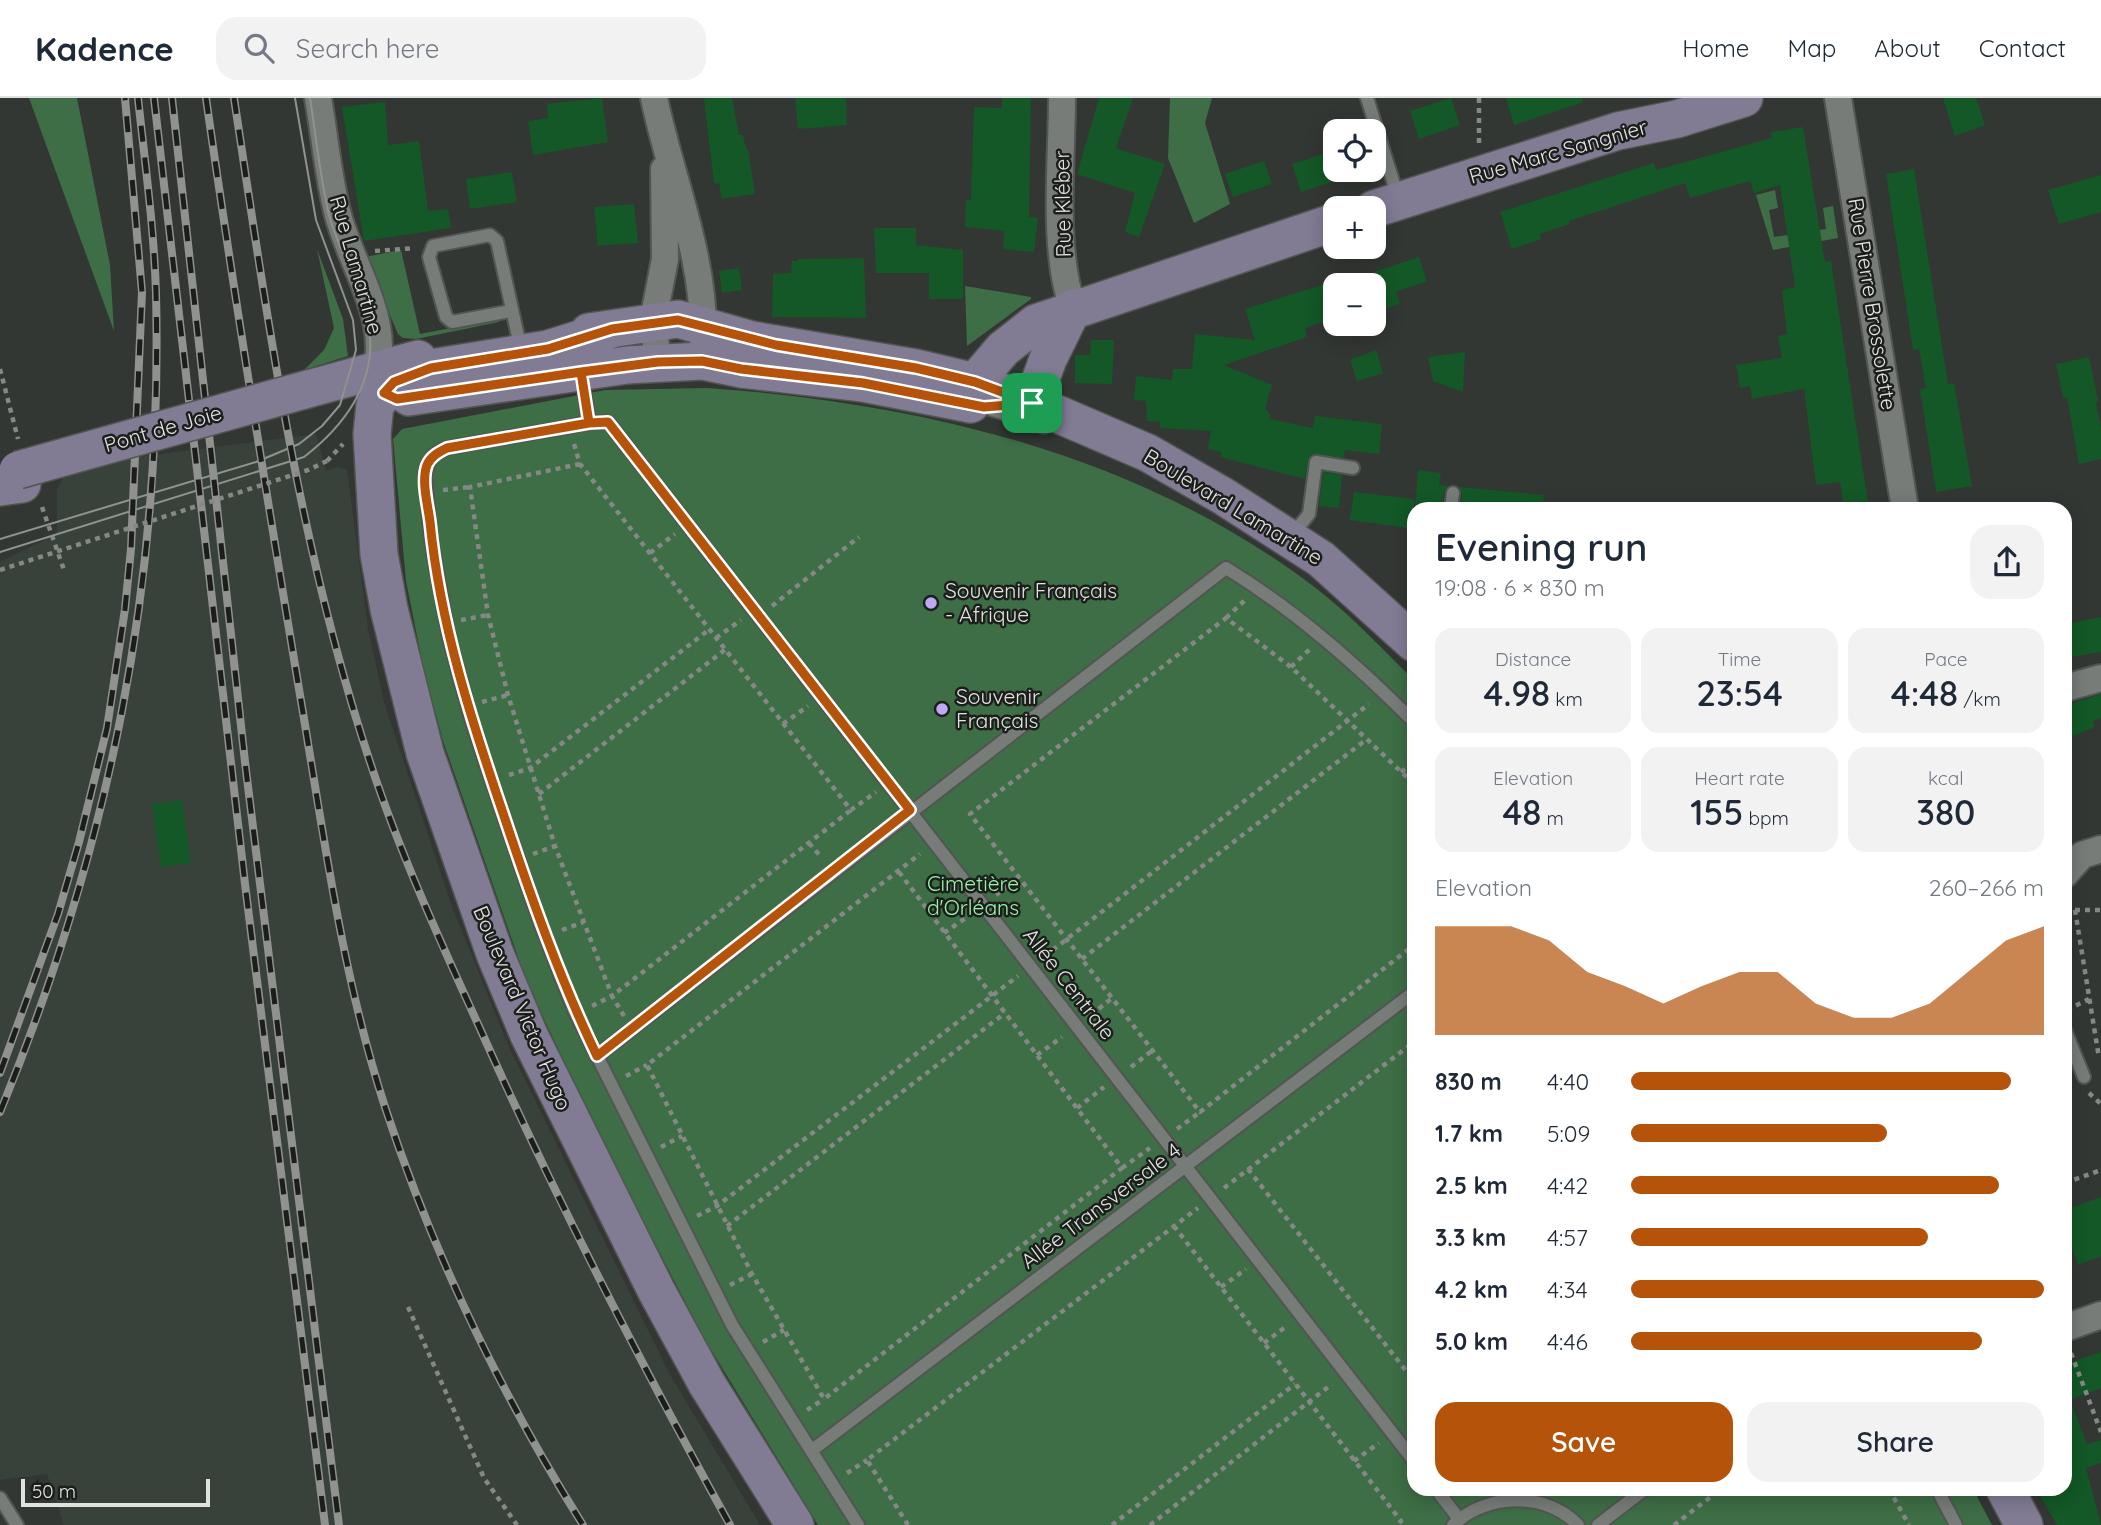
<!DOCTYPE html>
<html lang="en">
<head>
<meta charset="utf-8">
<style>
	:root { --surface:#fff; --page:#f2f2f3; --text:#1f2937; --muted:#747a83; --line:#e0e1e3; --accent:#b45309 }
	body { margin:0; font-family:Quicksand,sans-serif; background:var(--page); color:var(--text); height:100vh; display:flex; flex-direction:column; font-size:26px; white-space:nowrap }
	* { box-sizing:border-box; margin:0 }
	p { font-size:23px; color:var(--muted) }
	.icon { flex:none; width:38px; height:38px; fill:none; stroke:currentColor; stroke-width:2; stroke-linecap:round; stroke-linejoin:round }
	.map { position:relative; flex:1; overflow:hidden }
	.sheet { position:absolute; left:1407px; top:404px; width:665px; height:994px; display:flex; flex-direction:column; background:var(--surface); border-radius:21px; box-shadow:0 4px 18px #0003 }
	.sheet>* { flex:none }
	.buttons { position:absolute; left:1323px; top:21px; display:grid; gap:14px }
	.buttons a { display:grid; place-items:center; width:63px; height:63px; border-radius:14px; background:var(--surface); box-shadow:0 4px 18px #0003; font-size:35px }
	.scale { position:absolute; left:21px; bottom:18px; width:189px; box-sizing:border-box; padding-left:7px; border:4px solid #e1e3e1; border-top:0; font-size:19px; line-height:24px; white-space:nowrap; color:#e1e3e1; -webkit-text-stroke:5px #1c1e1c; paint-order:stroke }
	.pin { position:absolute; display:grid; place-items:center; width:60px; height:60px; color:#fff; margin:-30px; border-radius:14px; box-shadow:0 4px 10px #0006 }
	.round { display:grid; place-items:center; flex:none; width:74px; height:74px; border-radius:21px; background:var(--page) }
	.head { display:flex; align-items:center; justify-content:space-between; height:119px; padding:0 28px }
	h1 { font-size:38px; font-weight:600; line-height:52px }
	.stats { display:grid; grid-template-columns:repeat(3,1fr); gap:10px; height:119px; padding:7px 28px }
	.stats div { display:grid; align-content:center; border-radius:18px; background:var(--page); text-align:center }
	.stats b { font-size:35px; font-weight:600 }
	.stats small { font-size:19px; font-weight:400 }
	.stats p { font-size:19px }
	.chart { height:196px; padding:14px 28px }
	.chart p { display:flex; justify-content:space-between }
	.chart svg { width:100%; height:126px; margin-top:7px; fill:var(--accent); opacity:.7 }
	.action { display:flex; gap:14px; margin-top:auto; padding:14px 28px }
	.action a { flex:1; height:80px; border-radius:21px; background:var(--accent); color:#fff; font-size:28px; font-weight:600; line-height:80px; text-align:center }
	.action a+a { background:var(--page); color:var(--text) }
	ul { padding:0 28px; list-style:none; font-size:23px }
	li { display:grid; grid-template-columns:112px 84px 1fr; align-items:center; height:52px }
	li i { height:18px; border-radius:9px; background:var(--accent) }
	header { display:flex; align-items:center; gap:42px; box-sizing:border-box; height:98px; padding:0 35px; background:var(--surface); border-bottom:2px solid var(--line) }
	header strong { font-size:33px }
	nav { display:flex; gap:38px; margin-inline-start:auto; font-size:24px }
	.search { width:490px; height:63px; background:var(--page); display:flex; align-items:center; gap:18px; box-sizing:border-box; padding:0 24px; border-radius:21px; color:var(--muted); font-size:26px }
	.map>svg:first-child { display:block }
	.built { fill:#39423a }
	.green { fill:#3d6e45 }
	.building { fill:#135826 }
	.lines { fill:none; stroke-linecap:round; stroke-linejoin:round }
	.lane-casing { stroke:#525552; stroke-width:16 }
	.street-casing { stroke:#525552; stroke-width:30 }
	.secondary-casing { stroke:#525552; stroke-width:40 }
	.path { stroke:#858885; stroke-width:4.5; stroke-dasharray:5 5; stroke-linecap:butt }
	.lane { stroke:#777c78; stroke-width:12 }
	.street { stroke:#777c78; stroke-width:26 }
	.secondary { stroke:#817b94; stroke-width:37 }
	.tram { stroke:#8f928f; stroke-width:2 }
	.rail-casing { stroke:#8f928f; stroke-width:8 }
	.rail { stroke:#1c1e1c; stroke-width:5; stroke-dasharray:16; stroke-linecap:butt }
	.secondary-bridge-casing { stroke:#525552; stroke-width:40; stroke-linecap:butt }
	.path-bridge { stroke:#858885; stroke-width:4.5; stroke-dasharray:5 5; stroke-linecap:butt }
	.secondary-bridge { stroke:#817b94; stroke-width:37 }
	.route-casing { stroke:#fff; stroke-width:14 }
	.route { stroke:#b45309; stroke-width:9 }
	.poi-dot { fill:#c0a8f4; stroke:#1c1e1c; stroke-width:2.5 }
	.labels { text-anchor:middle; stroke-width:5; stroke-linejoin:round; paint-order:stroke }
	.street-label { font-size:21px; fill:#e1e3e1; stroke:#1c1e1c }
	.poi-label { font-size:21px; fill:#e1e3e1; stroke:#1c1e1c; text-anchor:start }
	.park-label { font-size:21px; fill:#99f3a7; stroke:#1c1e1c }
</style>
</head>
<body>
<header>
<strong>Kadence</strong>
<div class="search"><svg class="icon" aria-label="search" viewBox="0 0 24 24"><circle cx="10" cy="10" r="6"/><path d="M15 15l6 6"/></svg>Search here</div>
<nav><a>Home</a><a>Map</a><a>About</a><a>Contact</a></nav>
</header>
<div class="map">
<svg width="2101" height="1427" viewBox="0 0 2101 1427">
	<rect width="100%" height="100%" fill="#333733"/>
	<path class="built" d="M316,336L326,373L338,369L347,372L368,531L384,604L451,806L508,947L669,1275L760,1427H64L47,1376L0,1382V464L57,436V392L69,368Z"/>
	<path class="green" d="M29,0H77L110,167L114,233Z
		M1170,0H1212L1205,25L1230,106L1194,125L1168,60Z
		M1775,92L1778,110L1769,112L1774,139L1826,131L1823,110L1833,108L1838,140L1773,152L1756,97Z
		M317,151L343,221L348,258L304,272L324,252L334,230Z
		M401,152L420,236L498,221L499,224L416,241L403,240L398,236L365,159Z
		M965,188L1031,199V201L967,248Z
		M707,290C923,305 1142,357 1317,491C1352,518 1382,551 1414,582V1391H1973L1992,1427H818L705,1242L603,1046L527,885L443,643L423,568L406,483L393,341L402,331L605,292Z"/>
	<path class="building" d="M602,0L608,44L533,57L528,23L548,20L547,6Z
		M704,0H732L739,37H743L746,51H748L755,96L722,101L719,85L714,86Z
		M795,0H846L847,27L798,31Z
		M1002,0H1031L1029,119L1038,120L1034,154L1003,151L1004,133L965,129L966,101L971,102L974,9L1002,10Z
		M1099,0H1133L1116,50L1165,66L1139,139L1125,134L1135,95L1077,76Z
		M1451,0L1460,27L1419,41L1410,13Z
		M1506,0H1582L1583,4L1514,27Z
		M1943,0H1976L1985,27L1955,38Z
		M385,4L388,47L419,43L428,113L448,111L451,130L364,143L342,9Z
		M1803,29L1825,164L1831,163L1869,411H1844L1840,384L1816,387L1804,291L1752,301L1750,288L1740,290L1736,267L1782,260L1778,238L1787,236L1782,192L1795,189L1780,87L1754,95L1750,83L1690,100L1685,85L1569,123L1570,126L1540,136L1541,141L1512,151L1500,114L1654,65L1656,72L1772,40L1771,34Z
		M1335,52V83L1301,94L1292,66Z
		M1264,63L1272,86L1233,99L1225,76Z
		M1914,71L1948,286L1954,285L1972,388L1936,394L1920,291L1926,290L1919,251L1913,252L1886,76Z
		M512,74L517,104L470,111L466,81Z
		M2101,77V114L2059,126L2048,92Z
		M634,106L638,145L598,148L594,109Z
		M874,130H916V147L963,152V201H929V175H876Z
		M1419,159L1427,183L1396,194L1400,206L1374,214V174Z
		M864,160L866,220L772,219L773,176L791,175L792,163H798V161Z
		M739,170L742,192L722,195L719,173Z
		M1325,186L1335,220L1305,230L1307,239L1224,267L1272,287L1265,311L1270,316V321L1313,330L1315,318L1382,326L1379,356L1345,352L1344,360L1313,356L1308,362L1305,381L1220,359L1221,354L1208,351L1211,333L1160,330V324L1147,323L1146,303L1134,302L1136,278L1172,282L1173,271H1192L1195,236L1255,242L1245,211Z
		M1091,242H1114L1112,286L1075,285V257H1090Z
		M1376,252L1383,275L1357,283L1350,262Z
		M1465,254L1463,294L1433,283L1428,259Z
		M2089,259L2098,302L2096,306L2101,329V361L2079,366L2067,299L2063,300L2056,266Z
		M1418,372L1441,375L1439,387L1448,388L1444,394L1442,411H1415Z
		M1323,374L1342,377L1339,410L1319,408Z
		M1459,389L1544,397L1543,411H1460L1462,395Z
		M1354,394L1414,401V431L1350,422Z
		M2101,519V554L2065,560V526Z
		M2101,596V620L2093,623L2095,629L2065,641V608Z
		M182,702L191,765L161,769L152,706Z
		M2101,1099V1158L2078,1167L2071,1148L2065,1150V1112Z
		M2101,1254V1290L2070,1302L2087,1346L2101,1342V1365L2086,1370L2101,1427H2057L2040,1398L2052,1391H2065V1266Z"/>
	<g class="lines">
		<defs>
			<path id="lane" d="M1367,0L1398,99
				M511,213L452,224L446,219L429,159L433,148L490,137L497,143L519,243
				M582,278L589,325L608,324L1414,1363
				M984,309L1044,329
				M589,325L447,350L435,356L428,365L425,377L431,442L449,540L472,625L540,825L574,912L732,1227L858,1427
				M1451,411L1453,395
				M1290,440L1309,416L1316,364L1353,370
				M2065,932L2084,979
				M597,958L1226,470C1296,513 1356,566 1414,624
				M811,1353L1414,894
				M1436,1391L1459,1421
				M1937,1391L1956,1427
				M0,1400L17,1427
				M1453,1427C1487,1395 1545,1393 1578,1427
				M1598,1427L1645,1391"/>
			<path id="street" d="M318,0C325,39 328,79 338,117C353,173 396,228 372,287
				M654,0C671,81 706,160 703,244
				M1062,0C1062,63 1052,152 1073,210
				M1838,0L1905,411
				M658,264L653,223L665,161L664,71
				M2065,590L2101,580
				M2065,776L2082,757L2101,751
				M2065,1230L2101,1217"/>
			<path id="secondary" d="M1374,111L1618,33L1677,21L1744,0
				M612,231L548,251L431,270L394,284L375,307L372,336L379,456L389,511L425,655L495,856L529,937L656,1192L707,1286L795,1427
				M589,234L678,221L752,242L916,270L975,284L1032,305L1148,355L1223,398L1321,461L1414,545
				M975,284L1003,251L1036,225L1335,124
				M308,291L418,261
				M409,299L627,267L702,263L741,271L863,285L971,306
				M1032,305L1048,261L1073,210
				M0,389L22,386
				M2005,1391L2024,1427"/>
		</defs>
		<use href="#lane" class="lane-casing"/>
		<use href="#street" class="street-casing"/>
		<use href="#secondary" class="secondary-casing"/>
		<path class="path" d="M1479,0V48
			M375,153L415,150
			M0,271L18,341
			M574,346L580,366L851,712L876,694
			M327,363L343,346
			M580,366L470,389L488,517L508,597L555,748L612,898L590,909
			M443,392L470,389
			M42,409L64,472
			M650,455L675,436
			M772,508L859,439
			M1226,520L1245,502
			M461,522L488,517
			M716,540L741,522
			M1291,569L1311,550
			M482,604L508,597
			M783,626L808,608
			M1401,674L1414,664
			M509,677L530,670L710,531
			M1414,686L1291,569L1226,520L970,716L1200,1014L1414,847
			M539,696L726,551
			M809,745L822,760
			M533,756L555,748
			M899,774L1122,1070L824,1301L752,1176L647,967L920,756
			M996,797L1019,779
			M2065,812H2101
			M2075,812L2099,960
			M562,832L584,824
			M944,835L970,817
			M1045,858L1369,606
			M1082,861L1367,641
			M2067,912L2089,901
			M1091,917L1112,900
			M624,918L612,898L851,712
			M1037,957L1062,939
			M1131,969L1153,952
			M626,978L647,967
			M2089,995L2101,1006
			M1077,1010L1104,989
			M1177,1031L1200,1014
			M661,1049L682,1038
			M1122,1070L1150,1050
			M1248,1071L1414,1283
			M2065,1085L2101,1072
			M1224,1090L1414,944
			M697,1118L717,1108L1018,878
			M727,1128L1005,915
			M1174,1128L1401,1423L1398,1427
			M730,1187L752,1176
			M1221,1189L1246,1171
			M408,1209L484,1380L517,1427
			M763,1244L784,1232
			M1264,1245L1288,1227
			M2071,1255L2101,1334
			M807,1312L824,1301
			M1354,1363L1379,1345
			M847,1375L867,1362
			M1889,1391L1909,1427
			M908,1427L867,1362L1198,1110
			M1112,1427L1295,1286
			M1150,1427L1332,1286
			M1674,1427L1721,1391"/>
		<use href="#lane" class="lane"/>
		<use href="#street" class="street"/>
		<use href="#secondary" class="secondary"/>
		<path class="tram" d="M0,441L256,364L299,346L322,328L340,307L356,252L353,222L316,122L295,0
			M0,454L304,359C349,324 381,277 367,217C358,183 338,151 329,117C320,79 316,38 310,0"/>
		<defs>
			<path id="rail" d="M154,0L245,786L325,1427
				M172,0L245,664L339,1427
				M206,0C234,197 266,394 299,591C323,731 341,874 385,1009C433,1156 501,1296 583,1427
				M234,0C268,224 299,451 371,667C401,758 442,847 482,935C557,1103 641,1266 730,1427
				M0,975L58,816L79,744L107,630L125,511L131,451L142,194L125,0
				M0,1014C110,747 163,485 156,195C154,130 145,65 138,0"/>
		</defs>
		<use href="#rail" class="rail-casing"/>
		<use href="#rail" class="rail"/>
		<defs>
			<path id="secondary-bridge" d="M18,372L308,291"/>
		</defs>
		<use href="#secondary-bridge" class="secondary-bridge-casing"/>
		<path class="path-bridge" d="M0,472L308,372L327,363"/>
		<use href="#secondary-bridge" class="secondary-bridge"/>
	</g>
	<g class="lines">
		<defs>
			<path id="route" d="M1032,305L984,309L863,285L741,271L702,263L658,264L581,274L589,325L447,350C439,354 431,358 427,367C421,383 428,407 430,424C440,527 472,624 505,721C532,802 560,881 597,958L910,712L608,324L589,325L581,274L397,301L384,295L394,284L431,270L548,251L612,231L678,222L776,247L916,270L975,284L1032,305"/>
		</defs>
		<use href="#route" class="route-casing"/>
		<use href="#route" class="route"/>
	</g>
	<g class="poi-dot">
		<circle cx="931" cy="505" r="7"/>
		<circle cx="942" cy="611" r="7"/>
	</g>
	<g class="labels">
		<g class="street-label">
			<text transform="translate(1558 54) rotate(-16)" y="7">Rue Marc Sangnier</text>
			<text transform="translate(1063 106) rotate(-91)" y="7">Rue Kléber</text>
			<text transform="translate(356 167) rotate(74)" y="7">Rue Lamartine</text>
			<text transform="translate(1872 206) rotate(81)" y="7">Rue Pierre Brossolette</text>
			<text transform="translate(163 331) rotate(-16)" y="7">Pont de Joie</text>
			<text transform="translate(1233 409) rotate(31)" y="7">Boulevard Lamartine</text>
			<text transform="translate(1069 886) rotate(52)" y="7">Allée Centrale</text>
			<text transform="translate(522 910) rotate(67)" y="7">Boulevard Victor Hugo</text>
			<text transform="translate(1101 1108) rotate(-37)" y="7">Allée Transversale 4</text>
		</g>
		<g class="poi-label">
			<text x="945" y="500">Souvenir Français<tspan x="945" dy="24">- Afrique</tspan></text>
			<text x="956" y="606">Souvenir<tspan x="956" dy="24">Français</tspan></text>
		</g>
		<g class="park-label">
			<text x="973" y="793">Cimetière<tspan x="973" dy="24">d'Orléans</tspan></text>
		</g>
	</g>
</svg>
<div class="buttons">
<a><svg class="icon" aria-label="locate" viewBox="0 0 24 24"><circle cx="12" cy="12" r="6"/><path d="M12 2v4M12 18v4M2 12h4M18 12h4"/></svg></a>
<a>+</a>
<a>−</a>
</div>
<div class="scale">50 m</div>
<div class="pin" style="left:1032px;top:305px;background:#1e9e55"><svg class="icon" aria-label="arrive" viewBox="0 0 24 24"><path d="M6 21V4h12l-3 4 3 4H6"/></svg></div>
<section class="sheet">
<div class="head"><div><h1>Evening run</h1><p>19:08 · 6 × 830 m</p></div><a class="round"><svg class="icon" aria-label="share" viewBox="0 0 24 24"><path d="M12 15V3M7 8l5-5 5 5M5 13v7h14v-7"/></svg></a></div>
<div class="stats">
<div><p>Distance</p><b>4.98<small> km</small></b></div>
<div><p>Time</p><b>23:54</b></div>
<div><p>Pace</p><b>4:48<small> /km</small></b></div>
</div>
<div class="stats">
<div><p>Elevation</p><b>48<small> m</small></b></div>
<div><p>Heart rate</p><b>155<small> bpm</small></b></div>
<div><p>kcal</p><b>380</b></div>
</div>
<div class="chart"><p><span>Elevation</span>260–266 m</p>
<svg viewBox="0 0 160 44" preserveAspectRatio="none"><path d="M0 44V6L10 6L20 6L30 11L40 22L50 27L60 33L70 27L80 22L90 22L100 33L110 38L120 38L130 33L140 22L150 11L160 6V44z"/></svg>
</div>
<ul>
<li><b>830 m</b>4:40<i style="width:92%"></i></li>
<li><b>1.7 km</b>5:09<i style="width:62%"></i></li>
<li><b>2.5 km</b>4:42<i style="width:89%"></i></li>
<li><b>3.3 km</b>4:57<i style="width:72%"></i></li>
<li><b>4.2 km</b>4:34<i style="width:100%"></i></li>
<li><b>5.0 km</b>4:46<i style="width:85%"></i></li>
</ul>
<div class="action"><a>Save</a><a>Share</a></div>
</section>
</div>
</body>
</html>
